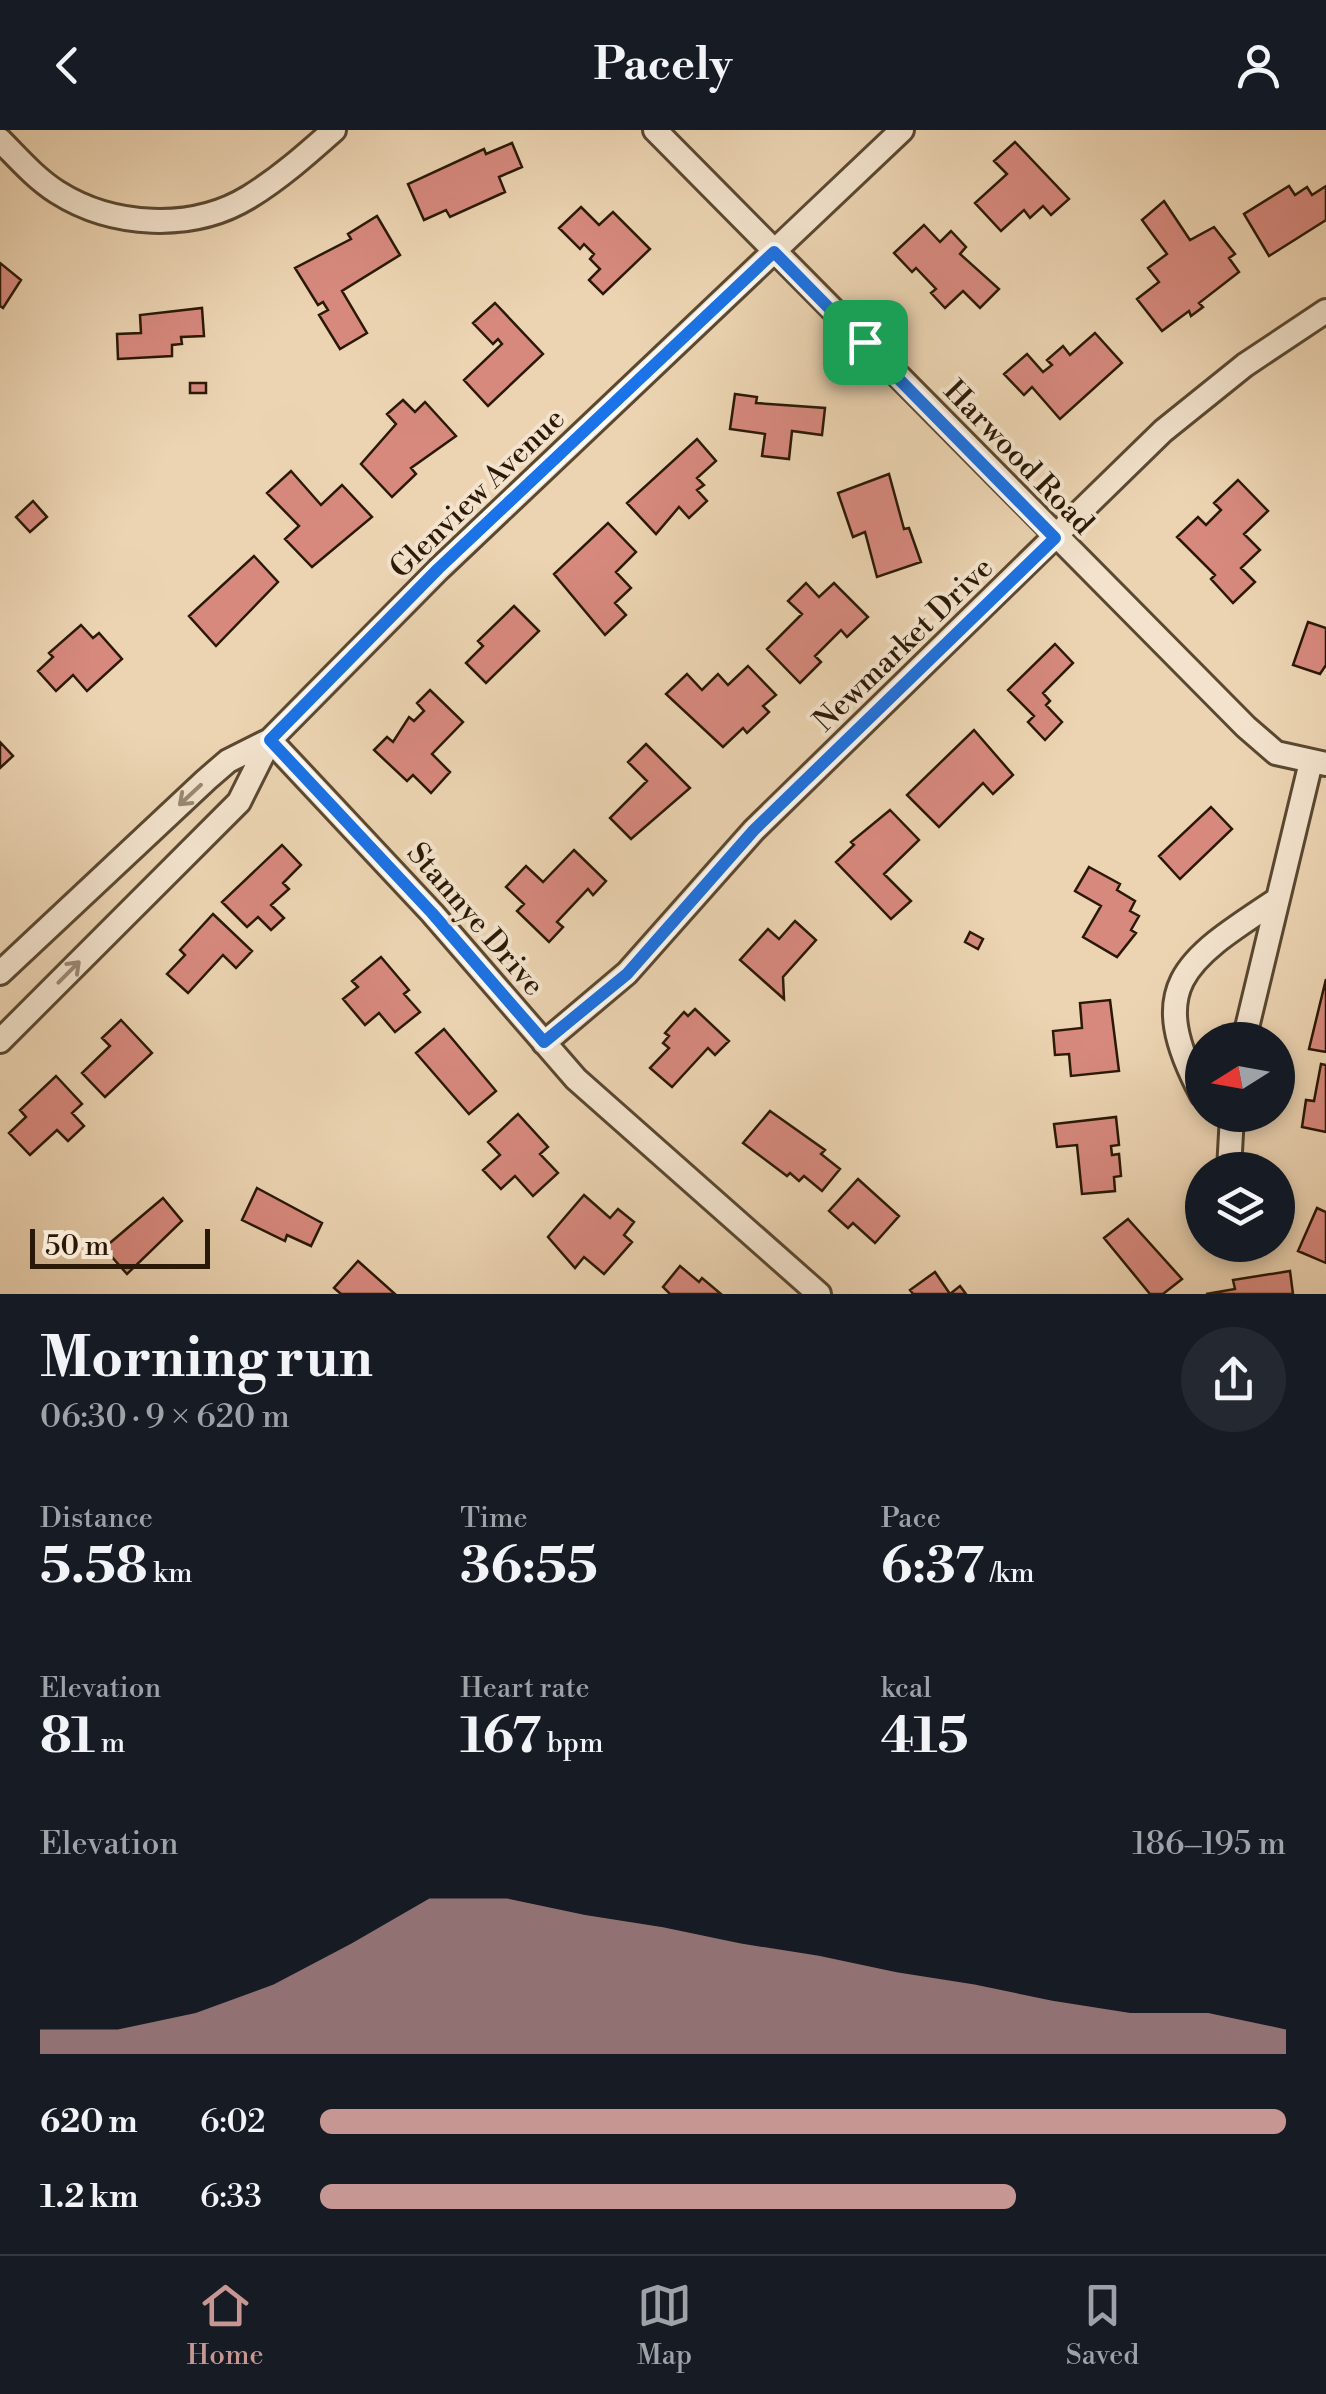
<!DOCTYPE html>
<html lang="en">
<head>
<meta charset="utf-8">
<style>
	:root { --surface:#171b24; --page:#242831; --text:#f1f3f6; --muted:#9ea1a6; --line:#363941; --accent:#c59692 }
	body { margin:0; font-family:"Libre Bodoni",serif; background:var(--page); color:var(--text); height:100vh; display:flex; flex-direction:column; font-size:38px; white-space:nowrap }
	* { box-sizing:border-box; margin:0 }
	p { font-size:32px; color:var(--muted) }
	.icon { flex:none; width:55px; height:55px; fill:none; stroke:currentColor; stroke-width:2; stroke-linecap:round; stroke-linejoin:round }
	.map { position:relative; height:1164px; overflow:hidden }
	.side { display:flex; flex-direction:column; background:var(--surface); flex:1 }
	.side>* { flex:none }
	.needle { width:65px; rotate:259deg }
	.fabs { position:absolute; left:1185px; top:892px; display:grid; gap:20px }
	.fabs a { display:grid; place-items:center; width:110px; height:110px; border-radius:50%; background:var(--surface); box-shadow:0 5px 15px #0003; font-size:50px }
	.scale { position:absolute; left:30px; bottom:25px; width:180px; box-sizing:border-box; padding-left:10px; border:5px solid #2a1906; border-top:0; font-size:28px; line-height:35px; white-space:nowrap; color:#2a1906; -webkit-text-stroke:8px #f3e3cd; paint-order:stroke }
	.pin { position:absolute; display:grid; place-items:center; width:85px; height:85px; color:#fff; margin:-42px; border-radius:20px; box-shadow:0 5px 15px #0006 }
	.round { display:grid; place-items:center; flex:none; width:105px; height:105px; border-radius:52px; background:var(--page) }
	.summary { display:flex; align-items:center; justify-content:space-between; height:170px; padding:0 40px }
	h1 { font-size:55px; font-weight:700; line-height:75px }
	.metrics { display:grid; grid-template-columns:repeat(3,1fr); gap:15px; height:170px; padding:10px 40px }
	.metrics div { display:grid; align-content:center }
	.metrics b { font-size:50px; font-weight:700 }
	.metrics small { font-size:28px; font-weight:400 }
	.metrics p { font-size:28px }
	.chart { height:280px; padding:20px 40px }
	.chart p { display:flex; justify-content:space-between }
	.chart svg { width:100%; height:180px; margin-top:10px; fill:var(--accent); opacity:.7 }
	ul { padding:0 40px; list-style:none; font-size:32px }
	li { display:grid; grid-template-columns:160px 120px 1fr; align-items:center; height:75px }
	li i { height:25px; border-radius:12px; background:var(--accent) }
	header { display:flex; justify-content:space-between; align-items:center; height:130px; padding:0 40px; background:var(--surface); font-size:45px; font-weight:700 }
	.tabs { display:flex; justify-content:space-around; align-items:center; height:140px; border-top:2px solid var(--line); background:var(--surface); font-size:28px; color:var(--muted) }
	.tabs a { display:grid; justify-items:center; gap:5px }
	.tabs .active { color:var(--accent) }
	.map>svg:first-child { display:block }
	.building { fill:#d7897e; stroke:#2a1906; stroke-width:2.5 }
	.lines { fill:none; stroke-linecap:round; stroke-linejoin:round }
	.street-casing { stroke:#5a4831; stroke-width:28 }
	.street { stroke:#f3e3cd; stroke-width:22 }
	.oneway { stroke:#998873 }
	.route-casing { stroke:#fff; stroke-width:20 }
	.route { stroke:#1a73e8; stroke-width:12 }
	.labels { text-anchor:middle; stroke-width:8; stroke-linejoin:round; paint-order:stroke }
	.street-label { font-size:30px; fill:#2a1906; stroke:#f3e3cd }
</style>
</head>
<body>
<header><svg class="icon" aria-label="back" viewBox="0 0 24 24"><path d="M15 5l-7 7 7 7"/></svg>Pacely<svg class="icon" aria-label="person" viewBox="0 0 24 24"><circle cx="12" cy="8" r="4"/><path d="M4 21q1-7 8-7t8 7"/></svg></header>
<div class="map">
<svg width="1326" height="1164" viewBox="0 0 1326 1164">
	<rect width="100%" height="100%" fill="#ecd4b2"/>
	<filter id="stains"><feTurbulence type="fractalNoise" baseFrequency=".002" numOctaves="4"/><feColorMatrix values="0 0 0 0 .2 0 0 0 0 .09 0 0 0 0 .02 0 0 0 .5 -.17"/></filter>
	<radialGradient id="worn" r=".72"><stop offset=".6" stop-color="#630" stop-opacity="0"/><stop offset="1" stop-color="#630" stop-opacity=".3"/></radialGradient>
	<path class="building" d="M1015,12L1069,69L1051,85L1043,76L1030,88L1024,80L1001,101L975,73L1007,44L994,31Z
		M512,13L522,37L499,47L505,62L450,87L446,80L424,90L408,54L484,19L486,24Z
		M1289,56L1295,65L1307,57L1312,65L1326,56V90L1269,126L1244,84Z
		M1164,71L1190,110L1214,97L1235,124L1229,128L1239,142L1199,173L1203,177L1191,186L1189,181L1162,201L1137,169L1159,152L1148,138L1167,124L1142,90Z
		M581,77L599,95L613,82L650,119L603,164L589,150L600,139L590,129L594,124L584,114L580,119L559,98Z
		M377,86L400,125L342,161L367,203L340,219L319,185L328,180L323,172L318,175L295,138L351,109L348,104Z
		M924,95L940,112L951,101L966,117L960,124L999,159L980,178L963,161L945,178L931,163L936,159L916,138L912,142L894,123Z
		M0,133L21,150L3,178L0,176Z
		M495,173L543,224L488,276L464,250L502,214L498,209L493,214L473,193Z
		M202,178L204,206L181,207L182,214L172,215V226L118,229L117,204L141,203L140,185Z
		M1095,203L1122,233L1060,289L1032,257L1024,265L1004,244L1027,224L1043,242L1052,235L1047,230L1063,216L1070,225Z
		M190,253H206V263H190Z
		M735,264L757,267L756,273L825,278L822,305L792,301L789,329L762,326L765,304L730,299Z
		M403,270L415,282L425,272L456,306L411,338L416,344L392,367L361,334L396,294L387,284Z
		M697,309L716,331L697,348L704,355L697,360L707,371L689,388L679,377L656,404L627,373Z
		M291,341L321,375L342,355L372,387L312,437L285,409L299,396L267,363Z
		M889,344L904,399L909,398L921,432L877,447L865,402L853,407L838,363Z
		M1238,350L1268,381L1244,404L1260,420L1241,438L1255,452L1233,473L1211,449L1215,445L1177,407L1198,387L1206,395L1221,380L1214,373Z
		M33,371L47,387L30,402L16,387Z
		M608,393L636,422L616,442L631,458L615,473L626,485L605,505L554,444Z
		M254,426L278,452L216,516L189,486Z
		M806,453L819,467L834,453L868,487L847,507L841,500L815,526L821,532L800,553L767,519L802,484L788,471Z
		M514,476L539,501L486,553L466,533L483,516L478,511Z
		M1308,492L1326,498V535L1320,544L1293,535Z
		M81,495L93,508L99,503L122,529L87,561L73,545L56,561L38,541L53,527L49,523Z
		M1055,514L1073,533L1043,563L1050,571L1046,575L1062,592L1045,610L1028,592L1034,586L1008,560Z
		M748,536L776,565L763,576L769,582L747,603L743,598L723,617L666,564L687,544L702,560L718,544L728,555Z
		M430,560L463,592L432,624L450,642L431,663L413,645L407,651L374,620L387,607L393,612L409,587L414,591L424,581L417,573Z
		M974,600L1013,645L993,664L983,653L939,697L907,665Z
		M0,612L13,626L0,638Z
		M646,614L690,658L631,709L610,688L647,651L628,632Z
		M1211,677L1232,699L1180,749L1159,726Z
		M890,680L919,710L884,744L911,771L891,789L836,732L854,715L851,712Z
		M282,715L301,735L283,753L289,759L271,775L284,788L271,800L258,787L247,797L222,772Z
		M574,720L606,751L593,765L588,759L557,792L563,797L549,812L517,781L524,774L506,757L526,736L543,752Z
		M1089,737L1120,754L1117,760L1135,771L1130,781L1139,786L1131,800L1136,803L1117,827L1083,807L1101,776L1075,761Z
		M213,784L252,821L236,838L223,825L188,863L167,844L185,825L180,820Z
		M795,791L816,810L783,847L784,869L740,830L768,799L779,809Z
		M970,802L983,809L978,819L965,812Z
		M381,827L409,860L404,864L420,882L395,902L379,883L365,895L343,869L358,857L352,851Z
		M1326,849V922L1309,919Z
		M1110,870L1119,941L1071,946L1069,924L1055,925L1053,901L1082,898L1080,873Z
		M695,879L729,911L715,925L708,918L672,957L650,938L669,918L663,913L669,906L665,903L684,882L688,886Z
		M121,890L152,923L105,967L82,943L110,916L102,908Z
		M444,899L496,961L469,984L416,923Z
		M1321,934L1326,935V1002L1302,997L1306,970L1314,971Z
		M56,946L82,974L72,983L84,996L68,1011L57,1000L30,1025L9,1003L26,987L20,980Z
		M770,981L825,1020L821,1024L840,1039L822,1061L804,1046L799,1051L790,1043L787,1046L743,1013Z
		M518,984L548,1017L540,1024L558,1043L533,1066L515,1046L501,1059L483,1040L500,1025L488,1012Z
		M1116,987L1119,1015L1111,1016L1112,1025L1119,1024L1121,1046L1114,1047L1115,1061L1082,1064L1077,1015L1057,1017L1054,994Z
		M858,1049L899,1086L875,1113L853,1093L848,1098L829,1081Z
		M257,1058L322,1093L311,1116L287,1105L285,1111L242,1090Z
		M584,1065L610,1088L618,1079L634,1092L624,1105L632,1112L604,1144L584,1127L575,1138L548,1107Z
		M163,1068L182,1091L127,1144L104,1118Z
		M1317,1078L1326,1082V1133L1298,1121Z
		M1128,1089L1182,1149L1163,1164H1150L1104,1108Z
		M358,1131L395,1164H341L334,1158Z
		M680,1136L699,1152L702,1148L721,1164H670L663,1157Z
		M1290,1141L1293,1164H1206L1235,1159L1233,1150Z
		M935,1142L950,1164L960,1156L966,1164H913L910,1160Z"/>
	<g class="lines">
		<defs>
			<path id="street" d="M655,0L1246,597L1276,623L1326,634
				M0,10C18,28 35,48 57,62C112,97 192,102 249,67C280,48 307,24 334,0
				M270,610L432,783L576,949L819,1164
				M0,843L206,650L228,631L270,610L439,439L902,0
				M1244,910L1311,632
				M0,911L239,672L270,610
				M544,913L627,843L754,700L1163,301L1245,235L1326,181
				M1202,965C1144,856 1184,831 1275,771
				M1229,1040L1232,985"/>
		</defs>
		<use href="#street" class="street-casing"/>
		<use href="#street" class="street"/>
	</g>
	<defs><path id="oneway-shaft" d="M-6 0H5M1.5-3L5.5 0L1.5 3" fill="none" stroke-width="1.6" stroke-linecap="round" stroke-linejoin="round" transform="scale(2.5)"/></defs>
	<g class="oneway">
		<use href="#oneway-shaft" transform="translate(190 665) rotate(137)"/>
		<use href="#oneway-shaft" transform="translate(69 842) rotate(-45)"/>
	</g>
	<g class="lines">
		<defs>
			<path id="route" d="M774,122L1055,408L754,700L627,844L544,912L432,783L270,610L438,439Z"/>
		</defs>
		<use href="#route" class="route-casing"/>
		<use href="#route" class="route"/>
	</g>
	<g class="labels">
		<g class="street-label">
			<text transform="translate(1019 327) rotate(46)" y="10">Harwood Road</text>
			<text transform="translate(477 363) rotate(-44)" y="10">Glenview Avenue</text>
			<text transform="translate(903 514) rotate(-44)" y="10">Newmarket Drive</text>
			<text transform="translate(476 789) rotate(49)" y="10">Stannye Drive</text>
		</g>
	</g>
	<rect width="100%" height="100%" filter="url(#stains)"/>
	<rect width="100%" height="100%" fill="url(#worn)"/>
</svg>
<div class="fabs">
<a><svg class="needle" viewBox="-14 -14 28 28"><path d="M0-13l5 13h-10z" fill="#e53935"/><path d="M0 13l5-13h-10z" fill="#9ea1a6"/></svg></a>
<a><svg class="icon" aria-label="layers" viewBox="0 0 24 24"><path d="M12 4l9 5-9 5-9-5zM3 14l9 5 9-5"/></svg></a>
</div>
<div class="scale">50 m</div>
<div class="pin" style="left:865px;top:212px;background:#1e9e55"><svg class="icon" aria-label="arrive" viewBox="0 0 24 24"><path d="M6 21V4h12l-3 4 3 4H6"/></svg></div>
</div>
<section class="side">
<div class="summary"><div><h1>Morning run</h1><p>06:30 · 9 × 620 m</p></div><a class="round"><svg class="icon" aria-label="share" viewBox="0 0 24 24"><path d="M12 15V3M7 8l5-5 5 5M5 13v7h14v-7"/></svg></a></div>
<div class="metrics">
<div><p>Distance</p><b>5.58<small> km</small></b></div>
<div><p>Time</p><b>36:55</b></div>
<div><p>Pace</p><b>6:37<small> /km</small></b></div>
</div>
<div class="metrics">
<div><p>Elevation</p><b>81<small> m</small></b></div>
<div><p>Heart rate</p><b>167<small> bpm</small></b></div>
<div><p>kcal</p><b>415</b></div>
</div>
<div class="chart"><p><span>Elevation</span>186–195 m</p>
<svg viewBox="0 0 160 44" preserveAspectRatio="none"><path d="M0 44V38L10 38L20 34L30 27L40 17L50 6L60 6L70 10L80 13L90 17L100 20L110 24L120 27L130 31L140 34L150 34L160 38V44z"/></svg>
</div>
<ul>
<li><b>620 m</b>6:02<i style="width:100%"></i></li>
<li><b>1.2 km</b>6:33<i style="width:72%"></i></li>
</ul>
</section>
<nav class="tabs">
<a class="active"><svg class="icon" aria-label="home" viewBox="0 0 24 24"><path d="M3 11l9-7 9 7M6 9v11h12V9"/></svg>Home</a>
<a><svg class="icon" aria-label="map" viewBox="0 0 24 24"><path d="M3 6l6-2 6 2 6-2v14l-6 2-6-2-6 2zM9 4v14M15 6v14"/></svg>Map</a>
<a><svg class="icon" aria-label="saved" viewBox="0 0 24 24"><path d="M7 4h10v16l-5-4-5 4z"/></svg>Saved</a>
</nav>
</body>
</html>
